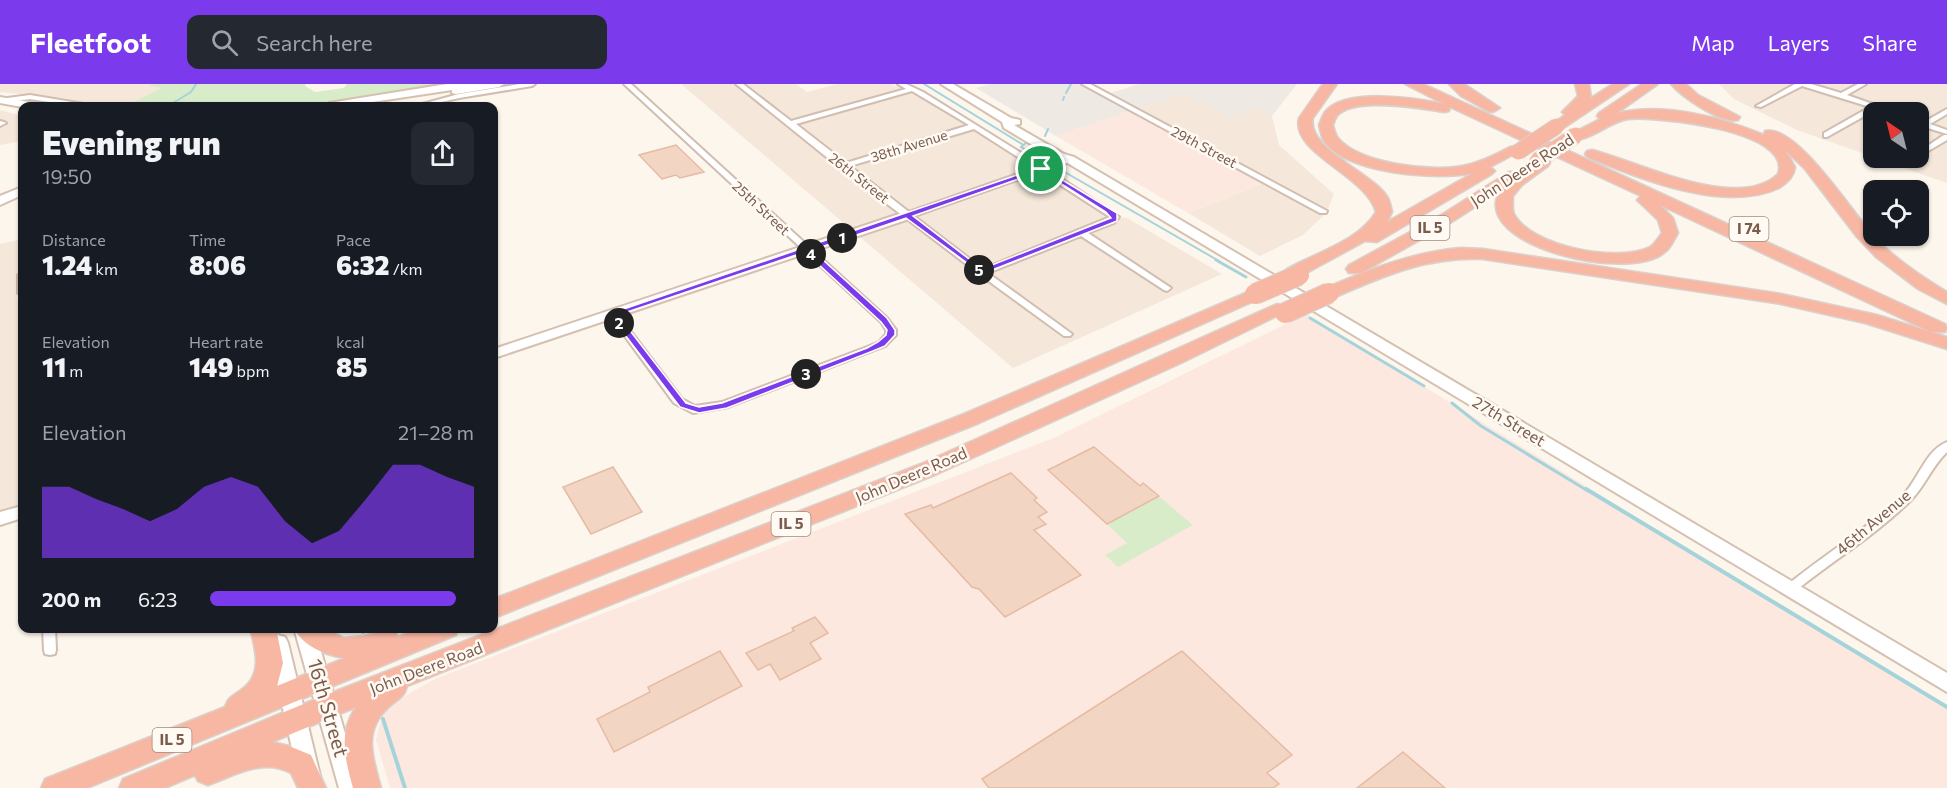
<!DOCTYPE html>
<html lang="en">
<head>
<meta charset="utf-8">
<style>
	:root { --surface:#171b24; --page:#242831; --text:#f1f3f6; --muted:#9ea1a6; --accent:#7c3aed }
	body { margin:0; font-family:Commissioner,sans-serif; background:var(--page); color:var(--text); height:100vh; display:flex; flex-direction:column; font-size:22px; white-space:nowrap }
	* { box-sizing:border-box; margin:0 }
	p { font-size:20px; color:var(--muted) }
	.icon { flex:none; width:33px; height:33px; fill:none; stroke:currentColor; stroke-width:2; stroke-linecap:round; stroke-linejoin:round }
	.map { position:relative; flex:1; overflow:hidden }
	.details { position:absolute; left:18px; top:18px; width:480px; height:531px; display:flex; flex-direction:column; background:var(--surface); border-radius:12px; box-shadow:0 2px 4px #0004 }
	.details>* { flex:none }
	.needle { width:39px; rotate:325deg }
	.controls { position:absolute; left:1863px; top:18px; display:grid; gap:12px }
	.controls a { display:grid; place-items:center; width:66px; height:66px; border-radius:12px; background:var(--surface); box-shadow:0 2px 4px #0004; font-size:30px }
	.pin { position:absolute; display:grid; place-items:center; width:51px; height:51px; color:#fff; margin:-26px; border:3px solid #fff; border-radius:50%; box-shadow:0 2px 6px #0007 }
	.km { position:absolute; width:30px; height:30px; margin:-15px; border-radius:50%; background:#222; color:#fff; font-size:16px; line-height:30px; text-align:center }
	.round { display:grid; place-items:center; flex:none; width:63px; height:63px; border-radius:12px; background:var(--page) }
	.summary { display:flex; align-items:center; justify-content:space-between; height:102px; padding:0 24px }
	h1 { font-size:33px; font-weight:800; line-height:45px }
	.figures { display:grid; grid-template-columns:repeat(3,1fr); gap:9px; height:102px; padding:6px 24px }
	.figures div { display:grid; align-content:center }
	.figures b { font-size:26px; font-weight:800 }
	.figures small { font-size:16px; font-weight:400 }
	.figures p { font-size:16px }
	.chart { height:168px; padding:12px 24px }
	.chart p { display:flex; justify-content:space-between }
	.chart svg { width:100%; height:108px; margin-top:6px; fill:var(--accent); opacity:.7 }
	ul { padding:0 24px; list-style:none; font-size:20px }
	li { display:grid; grid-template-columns:96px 72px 1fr; align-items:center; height:45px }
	li i { height:15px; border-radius:8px; background:var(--accent) }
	header { display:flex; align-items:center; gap:36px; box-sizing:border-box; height:84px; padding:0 30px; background:var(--accent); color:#fff }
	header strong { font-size:28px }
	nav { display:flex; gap:33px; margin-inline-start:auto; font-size:21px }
	.search { width:420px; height:54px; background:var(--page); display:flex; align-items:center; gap:15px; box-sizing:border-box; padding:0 21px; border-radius:12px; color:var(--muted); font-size:22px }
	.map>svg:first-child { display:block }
	.residential { fill:#f5e8da }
	.commercial { fill:#fde8e0 }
	.industrial { fill:#efe9e4 }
	.green { fill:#d8ecc9 }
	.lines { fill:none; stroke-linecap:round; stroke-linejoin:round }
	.stream-far2 { stroke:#a5d3da; stroke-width:2 }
	.stream-far1 { stroke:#a5d3da; stroke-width:3 }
	.stream { stroke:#a5d3da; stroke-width:4 }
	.building { fill:#f3d5c3; stroke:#e6bba3; stroke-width:1.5 }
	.street-casing { stroke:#d1beb0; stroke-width:4 }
	.secondary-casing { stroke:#d6c0b0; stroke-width:4 }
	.highway-casing { stroke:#dad1cd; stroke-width:3 }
	.street { fill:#fff; fill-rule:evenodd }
	.secondary { fill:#fff; fill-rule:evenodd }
	.highway { fill:#f7b7a3; fill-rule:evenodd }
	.highway-bridge-far1-casing { stroke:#dad1cd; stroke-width:17; stroke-linecap:butt }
	.highway-bridge-casing { stroke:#dad1cd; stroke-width:22; stroke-linecap:butt }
	.highway-bridge-far1 { stroke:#f7b7a3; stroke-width:15 }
	.highway-bridge { stroke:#f7b7a3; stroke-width:20 }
	.route { fill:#7c3aed; stroke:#fff; stroke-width:1.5; fill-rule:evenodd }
	.labels { text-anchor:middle; stroke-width:5; stroke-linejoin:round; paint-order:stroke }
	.far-street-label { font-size:14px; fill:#7a5c4d; stroke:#fffaf3 }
	.shield { fill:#fffaf3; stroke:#a28b7f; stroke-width:1.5 }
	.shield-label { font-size:15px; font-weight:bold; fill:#7a5c4d }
	.street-label { font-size:16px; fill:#7a5c4d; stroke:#fffaf3 }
	.near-street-label { font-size:20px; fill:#7a5c4d; stroke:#fffaf3 }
</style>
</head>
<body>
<header>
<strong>Fleetfoot</strong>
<div class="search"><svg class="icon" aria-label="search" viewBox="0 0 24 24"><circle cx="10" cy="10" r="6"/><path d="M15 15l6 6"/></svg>Search here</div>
<nav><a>Map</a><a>Layers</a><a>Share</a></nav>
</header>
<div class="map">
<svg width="1947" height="704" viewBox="0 0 1947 704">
	<rect width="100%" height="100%" fill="#fdf6ec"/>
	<path class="residential" d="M0,0H178L131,22H104L50,13L0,8Z
		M681,0H796L807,8L837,0H891L920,12L1108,133L1127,134L1222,190L1013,284Z
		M1719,0H1947V99L1875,74H1918V28H1874L1873,73L1797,46L1734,15Z
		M1183,10L1230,33L1256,24L1272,32L1279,61L1334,110L1328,125L1138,25Z
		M0,26L22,32V57L0,61Z
		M1264,99L1324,131L1303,151L1260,172L1188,129Z
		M22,155V184L18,185L17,217L22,216V420L0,428V160Z"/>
	<path class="commercial" d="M1130,27L1161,45L1264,99L1188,129L1056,52Z
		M1306,230L1947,624V704H390L376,656L384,624L435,595L1056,353Z"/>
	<path class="industrial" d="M991,0H1078L1130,27L1056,52L976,4Z
		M1139,0H1297L1272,32L1256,24L1230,33L1183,10L1138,25L1108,10Z"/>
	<path class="green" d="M152,0H306L305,2L315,8L344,4L347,0H445L303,22H126L162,4L149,2Z
		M1157,413L1161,414L1193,441L1118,483L1105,471L1127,459L1107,440Z"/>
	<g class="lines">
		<path class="stream-far2" d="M924,0L1022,60
			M1066,9L1071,0
			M1063,16L1064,13
			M168,22L191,8L196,0
			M1045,52L1048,45
			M1027,58L1021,63L1049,79
			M1056,83L1219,177"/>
		<path class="stream-far1" d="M1216,176L1246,193
			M1310,234L1424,302
			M1452,319L1481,342L1588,407"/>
		<path class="stream" d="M1586,405L1947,623
			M358,544L363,548
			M383,635L405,704"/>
	</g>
	<path class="building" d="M676,61L704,88L680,94L676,91L662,95L639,71Z
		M1094,363L1140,402L1143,399L1159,412L1107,440L1048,386Z
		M613,383L642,428L591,450L563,403Z
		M1011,389L1037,414L1034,416L1047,428L1038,433L1046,440L1034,446L1081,491L1005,533L979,505L972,503L905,430L931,421L933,424Z
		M815,533L828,549L810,559L821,575L780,596L770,580L758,586L746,569L794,547L792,544Z
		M720,567L742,602L614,668L597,635L650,608L648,603Z
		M1182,567L1292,671L1267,689L1279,700L1273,704H989L982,695Z
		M1403,668L1445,704H1357L1393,676Z"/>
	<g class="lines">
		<defs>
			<path id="street" d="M520,0H535L532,2L459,14L424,22H415L459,10Z
				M624,0H631L887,234L896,246V251L885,262L728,323L693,329L674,319L610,232L608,230L610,228H616L682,315L695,322L722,318L867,263L879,258L886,250V246L881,238Z
				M736,0H743L791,37L906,5L898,0H906L923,8L1042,82L1067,73H1073V77L1047,85L1119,133L1114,139L1088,149L1171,204L1167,207L1164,206L1081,152L988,189L1072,250L1070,252H1064L979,190L840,84ZM912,7L969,41L846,79L796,40ZM974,45L1035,84L909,128L850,82ZM1040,88L1110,133L983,185L914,132Z
				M1082,0H1090L1327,127L1326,129H1320Z
				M1795,0H1811L1841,9L1858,0H1866L1847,11L1895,28H1887L1877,25L1827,53H1824V49L1870,23L1802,2L1761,23L1756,22Z
				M30,11L84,20L87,22H75L30,15L0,19V15Z
				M1947,25V30L1930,40L1947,46V50L1918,41V36L1924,38Z
				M0,37L4,38L6,39L0,42Z
				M1944,51H1947V56L1918,73V68Z
				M1909,74H1918L1908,81H1902V77Z
				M22,188V212L18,209V191Z
				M1947,358V368C1932,382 1925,402 1911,416C1876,451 1832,477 1794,508L1790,510L1786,508L1784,505L1786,502C1824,471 1867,445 1903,411C1918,396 1926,366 1947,358Z
				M43,544H55L56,566L55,570L50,571L45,570L44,566Z"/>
			<path id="secondary" d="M447,0H504L499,3L456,10L452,9V6L346,22H324L329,19Z
				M941,0H953L1011,34L1020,36V40L1014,41L1064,70L1074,73L1947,589V608L1066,78L1056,75L1004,44L1002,38Z
				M0,13L35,19L40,22L22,23L0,19Z
				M22,103V111L0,121V112Z
				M908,127L914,131L912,134L494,274V265Z
				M22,422V434L0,441V428Z
				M294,544H314L361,704H339Z
				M278,551L285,553L288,559L323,704H301L268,559L271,553Z"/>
			<path id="highway" d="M1323,0H1337L1313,34C1306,65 1374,89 1388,114C1390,118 1391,124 1392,128L1387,138L1473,89C1439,97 1341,90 1323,55C1321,51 1320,45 1319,41C1321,37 1322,32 1325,28C1345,3 1417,14 1444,20L1405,0H1423L1945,240L1947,244L1945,248H1931L1660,121L1673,134L1678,149C1674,155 1671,164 1665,168C1630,200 1468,161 1500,107L1450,139L1361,189H1349L1346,185L1349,181L1438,133L1509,88H1520L1543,75L1550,79L1548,82L1522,101L1513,112C1513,117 1512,126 1514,130C1531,163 1619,179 1650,163C1655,160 1658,154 1662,149L1658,136L1637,116L1641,112L1450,23L1449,27L1444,28C1421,24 1353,12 1337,32C1335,35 1334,38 1333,41C1334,45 1335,50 1338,54C1359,80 1432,88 1462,82C1479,79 1495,71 1510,63L1515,62L1522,66L1490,83L1495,87L1492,90L1377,158L1365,157L1299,193H1287L1284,189L1287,185C1315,169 1359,157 1376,128C1366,91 1290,69 1299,34Z
				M1449,0H1464L1500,24L1493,28L1488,27L1461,12Z
				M1575,0H1589L1591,14L1613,0H1629L1562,45H1552L1550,42L1565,31L1562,28L1578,12Z
				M1642,0H1658L1617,29C1664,18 1721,33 1764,51L1765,47C1797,39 1856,134 1877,156C1897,176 1922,193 1947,208V220L1918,205L1876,173L1857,153L1805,85L1785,66L1795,83C1794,93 1787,99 1779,104C1724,130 1639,94 1587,73L1585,70L1587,67L1592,66C1637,77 1738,129 1778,90C1794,46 1654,32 1628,35C1611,37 1587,59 1573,55L1571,52L1573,49L1600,35L1597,32L1599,29Z
				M1671,0H1686L1698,11L1740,33L1738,36C1721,40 1682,13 1671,0Z
				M1461,164L1483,165L1781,210L1877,231L1947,253V265L1865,239L1781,220L1483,175C1426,173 1386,191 1335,213H1323L1320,209L1323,205C1368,186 1412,168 1461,164Z
				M1255,205L1261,206L1264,210L1261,214L979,339L494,534V515L964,330Z
				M1277,220L1283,221L1286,225L1283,229L1181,279L937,390L407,602C405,613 396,616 389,623C362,647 373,674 381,704H353C345,675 338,649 356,623L272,658L289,662L311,671L326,704H298L291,689C262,674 236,691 208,701L198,697L195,691L165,704H119L123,695L318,614L921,380Z
				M250,544H276L283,579L277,602L345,574C326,571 303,563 294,544H324L344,554L364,552L387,546L396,549L398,553L419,544H459L456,551L87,704H41L45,695L225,623C228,613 233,612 241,606C263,591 256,567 250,544Z"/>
		</defs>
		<use href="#street" class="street-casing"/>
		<use href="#secondary" class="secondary-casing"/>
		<use href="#highway" class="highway-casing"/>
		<use href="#street" class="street"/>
		<use href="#secondary" class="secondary"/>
		<use href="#highway" class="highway"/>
		<defs>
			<path id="highway-bridge-far1" d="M1518,68L1557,42
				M1537,77L1576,51"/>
			<path id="highway-bridge" d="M1255,210L1299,191
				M1285,229L1329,209"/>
		</defs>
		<use href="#highway-bridge-far1" class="highway-bridge-far1-casing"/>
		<use href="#highway-bridge" class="highway-bridge-casing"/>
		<use href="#highway-bridge-far1" class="highway-bridge-far1"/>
		<use href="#highway-bridge" class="highway-bridge"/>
	</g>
	<path class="route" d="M1041,83L1117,129V137L982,190L906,134L812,166L887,234L895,246V251L885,262L873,267L727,324L699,329L680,323L609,230ZM1041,87L1106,128L1111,134L982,185L913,132ZM805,168L881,238L887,246L886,251L878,258L867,264L722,319L699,323L686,319L618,231Z"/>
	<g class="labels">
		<g class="far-street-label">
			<text transform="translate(909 62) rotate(-17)" y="5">38th Avenue</text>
			<text transform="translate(1204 63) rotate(28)" y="5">29th Street</text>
			<text transform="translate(859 94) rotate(38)" y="5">26th Street</text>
			<text transform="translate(761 124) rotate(43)" y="5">25th Street</text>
		</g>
		<g class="shield">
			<rect x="1410.5" y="132" width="39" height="24" rx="4.5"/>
			<rect x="1729.5" y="133" width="39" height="24" rx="4.5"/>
			<rect x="771.5" y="428" width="39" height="24" rx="4.5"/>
			<rect x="152.5" y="644" width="39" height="24" rx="4.5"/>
		</g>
		<g class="shield-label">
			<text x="1430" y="149">IL 5</text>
			<text x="1749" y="150">I 74</text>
			<text x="791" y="445">IL 5</text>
			<text x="172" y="661">IL 5</text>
		</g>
		<g class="street-label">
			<text transform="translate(1522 86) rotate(-33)" y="6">John Deere Road</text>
			<text transform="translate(1509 337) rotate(31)" y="6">27th Street</text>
			<text transform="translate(911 391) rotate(-23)" y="6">John Deere Road</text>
			<text transform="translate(1873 438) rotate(-40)" y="6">46th Avenue</text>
			<text transform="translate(426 584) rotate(-21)" y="6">John Deere Road</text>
		</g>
		<g class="near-street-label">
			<text transform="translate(328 624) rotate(74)" y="7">16th Street</text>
		</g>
	</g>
</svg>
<div class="controls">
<a><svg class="needle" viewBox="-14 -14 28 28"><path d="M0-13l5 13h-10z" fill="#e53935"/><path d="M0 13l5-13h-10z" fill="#9ea1a6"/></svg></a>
<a><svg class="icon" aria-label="locate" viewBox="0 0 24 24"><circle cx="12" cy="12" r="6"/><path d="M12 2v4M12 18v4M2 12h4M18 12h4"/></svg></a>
</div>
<div class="pin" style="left:1041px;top:85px;background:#1e9e55"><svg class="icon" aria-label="arrive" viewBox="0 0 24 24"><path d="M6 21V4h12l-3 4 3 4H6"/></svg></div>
<b class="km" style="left:842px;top:154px">1</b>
<b class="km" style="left:619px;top:239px">2</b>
<b class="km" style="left:806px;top:290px">3</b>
<b class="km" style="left:811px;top:170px">4</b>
<b class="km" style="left:979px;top:186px">5</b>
<section class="details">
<div class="summary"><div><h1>Evening run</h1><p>19:50</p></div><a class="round"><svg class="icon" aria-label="share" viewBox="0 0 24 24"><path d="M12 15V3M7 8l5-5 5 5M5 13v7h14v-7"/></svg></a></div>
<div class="figures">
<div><p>Distance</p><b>1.24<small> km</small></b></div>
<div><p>Time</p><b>8:06</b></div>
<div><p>Pace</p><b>6:32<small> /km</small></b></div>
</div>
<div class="figures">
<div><p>Elevation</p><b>11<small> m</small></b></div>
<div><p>Heart rate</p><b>149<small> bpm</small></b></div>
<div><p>kcal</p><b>85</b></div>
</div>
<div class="chart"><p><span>Elevation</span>21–28 m</p>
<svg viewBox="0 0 160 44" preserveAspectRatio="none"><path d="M0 44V15L10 15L20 20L30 24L40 29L50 24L60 15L70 11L80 15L90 29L100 38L110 33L120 20L130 6L140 6L150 11L160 15V44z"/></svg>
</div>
<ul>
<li><b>200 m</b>6:23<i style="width:93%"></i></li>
</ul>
</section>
</div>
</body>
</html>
